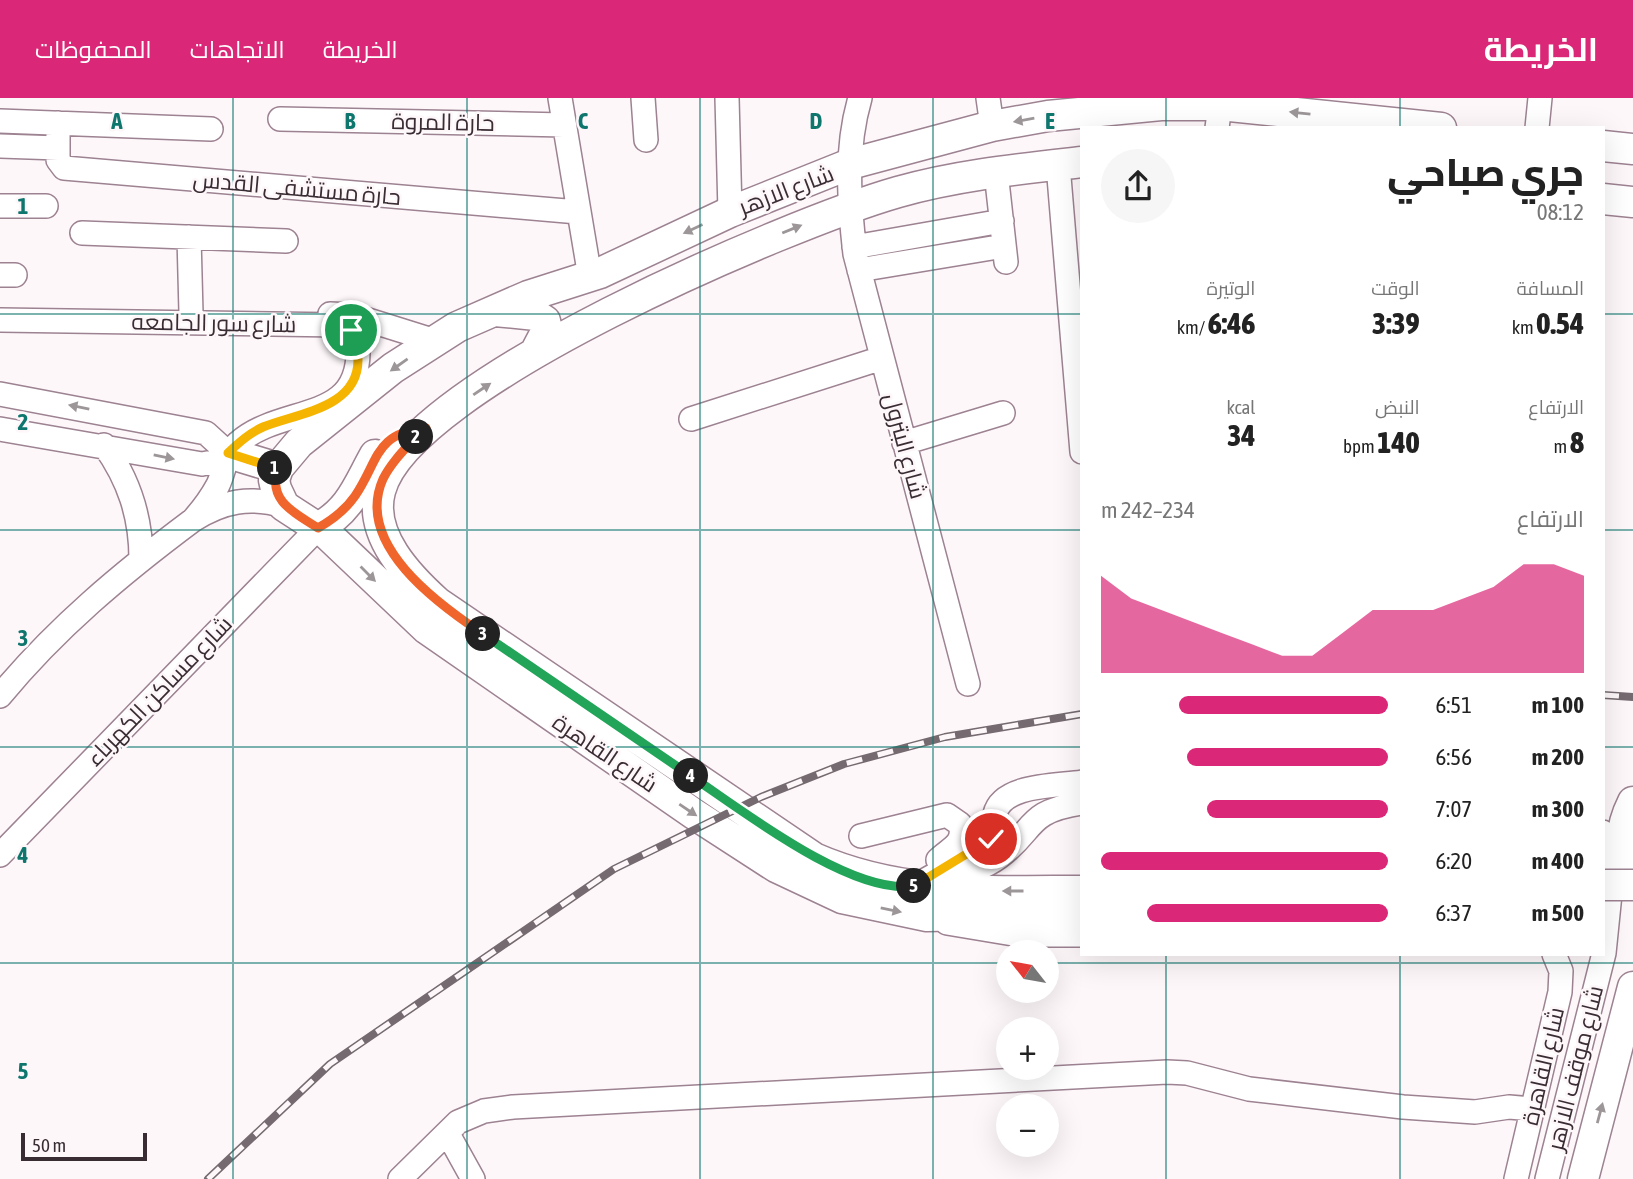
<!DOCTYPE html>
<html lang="ar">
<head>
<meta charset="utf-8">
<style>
	:root { --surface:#fff; --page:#f6f6f6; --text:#222; --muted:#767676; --accent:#db2777 }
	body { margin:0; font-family:"Asap Condensed",Cairo,sans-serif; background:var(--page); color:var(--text); direction:rtl; height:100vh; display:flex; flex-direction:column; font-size:26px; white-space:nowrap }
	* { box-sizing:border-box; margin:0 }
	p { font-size:23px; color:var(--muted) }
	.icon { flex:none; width:38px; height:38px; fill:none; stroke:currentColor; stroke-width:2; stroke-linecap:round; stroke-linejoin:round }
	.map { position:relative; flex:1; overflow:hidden; direction:ltr }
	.sheet { position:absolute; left:1080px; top:28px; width:525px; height:830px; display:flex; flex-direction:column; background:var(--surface); border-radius:0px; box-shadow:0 7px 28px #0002; direction:rtl }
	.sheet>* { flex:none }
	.needle { width:46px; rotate:301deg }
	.fabs { position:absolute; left:996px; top:842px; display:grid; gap:14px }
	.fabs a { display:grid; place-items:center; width:63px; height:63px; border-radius:50%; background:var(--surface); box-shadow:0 7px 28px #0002; font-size:35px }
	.scale { position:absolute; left:21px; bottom:18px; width:126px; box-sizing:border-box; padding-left:7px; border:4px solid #392d33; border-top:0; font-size:19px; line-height:24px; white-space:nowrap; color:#392d33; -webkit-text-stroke:5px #fdf7fa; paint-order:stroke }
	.pin { position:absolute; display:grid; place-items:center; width:60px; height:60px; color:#fff; margin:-30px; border:4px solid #fff; border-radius:50%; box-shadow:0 2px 7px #0007 }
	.km { position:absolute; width:35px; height:35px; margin:-18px; border-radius:50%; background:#222; color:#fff; font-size:19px; line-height:35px; text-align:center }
	.round { display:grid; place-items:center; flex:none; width:74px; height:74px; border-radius:37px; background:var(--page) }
	.headline { display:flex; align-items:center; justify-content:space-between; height:119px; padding:0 21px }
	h1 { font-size:38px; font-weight:800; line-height:52px }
	.figures { display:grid; grid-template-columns:repeat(3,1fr); gap:10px; height:119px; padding:7px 21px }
	.figures div { display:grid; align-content:center }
	.figures b { font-size:30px; font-weight:800 }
	.figures small { font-size:19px; font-weight:400 }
	.figures p { font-size:19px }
	.chart { height:196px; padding:14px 21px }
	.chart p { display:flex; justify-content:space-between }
	.chart svg { width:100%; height:126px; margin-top:7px; fill:var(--accent); opacity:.7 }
	ul { padding:0 21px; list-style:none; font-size:23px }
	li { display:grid; grid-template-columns:112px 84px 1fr; align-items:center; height:52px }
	li i { height:18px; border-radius:9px; background:var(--accent) }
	header { display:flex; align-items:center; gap:42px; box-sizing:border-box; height:98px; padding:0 35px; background:var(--accent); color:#fff }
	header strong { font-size:33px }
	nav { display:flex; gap:38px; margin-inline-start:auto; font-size:24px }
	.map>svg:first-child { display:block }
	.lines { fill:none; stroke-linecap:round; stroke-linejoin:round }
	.minor-casing { stroke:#9d8291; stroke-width:26 }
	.major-casing { stroke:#9d8291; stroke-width:33 }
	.minor { stroke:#fff; stroke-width:23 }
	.major { stroke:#fff; stroke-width:30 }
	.rail-casing { stroke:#746a6f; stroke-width:8 }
	.rail { stroke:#fdf7fa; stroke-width:5; stroke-dasharray:16; stroke-linecap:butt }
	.major-bridge-casing { stroke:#9d8291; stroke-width:33; stroke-linecap:butt }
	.major-bridge { stroke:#fff; stroke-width:30 }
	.oneway { fill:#9c9699 }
	.split-1-casing { stroke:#fff; stroke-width:14 }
	.split-2-casing { stroke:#fff; stroke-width:14 }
	.split-3-casing { stroke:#fff; stroke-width:14 }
	.split-4-casing { stroke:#fff; stroke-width:14 }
	.split-5-casing { stroke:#fff; stroke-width:14 }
	.split-6-casing { stroke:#fff; stroke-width:14 }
	.split-1 { stroke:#f5b400; stroke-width:9 }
	.split-2 { stroke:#f0652b; stroke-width:9 }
	.split-3 { stroke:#f0652b; stroke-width:9 }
	.split-4 { stroke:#22a559; stroke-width:9 }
	.split-5 { stroke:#22a559; stroke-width:9 }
	.split-6 { stroke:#f5b400; stroke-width:9 }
	.grid { fill:none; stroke:#0f766e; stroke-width:2; stroke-opacity:0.55 }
	.labels { text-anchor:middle; stroke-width:5; stroke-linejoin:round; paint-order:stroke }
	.street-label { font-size:23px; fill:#392d33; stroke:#fdf7fa }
	.grid-label { font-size:23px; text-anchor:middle; font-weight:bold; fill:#0f766e; stroke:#fdf7fa; stroke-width:5; stroke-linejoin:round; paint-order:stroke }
</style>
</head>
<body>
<header>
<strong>الخريطة</strong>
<nav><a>الخريطة</a><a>الاتجاهات</a><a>المحفوظات</a></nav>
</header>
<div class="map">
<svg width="1633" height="1081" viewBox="0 0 1633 1081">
	<rect width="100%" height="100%" fill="#fdf7fa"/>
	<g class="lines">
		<defs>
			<path id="minor" d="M560,0L590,179
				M643,0L646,42
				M727,0L730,114
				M860,0C845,51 849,104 855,156L968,586
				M988,0L992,28
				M280,21L564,27
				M0,23L211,31
				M58,25V62L64,70L578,114
				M1217,30L1221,0
				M1537,30L1540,0
				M0,48L58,50
				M1058,67L1082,354
				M996,74L1006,164
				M0,108H46
				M82,135L286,143
				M189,139L191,215
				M854,149L1002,123
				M859,172L1004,148
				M0,177H15
				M330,216L352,217L435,243
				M0,222L341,227C352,231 358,239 358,251C360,327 282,306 238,345C225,356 225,372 218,387C211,400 202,412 193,422
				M0,296L206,335L228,355L218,363L202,366L0,331
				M691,321L882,260
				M904,345L1003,315
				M104,347C129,382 141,418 141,461
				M0,598C56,530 122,475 193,422C223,403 250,398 284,408
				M861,738L947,717L960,726C966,746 950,750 938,762
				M0,757L318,430
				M938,782C960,776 980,773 999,759C1037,731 1024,714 1082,705
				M912,790C936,775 964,763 986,746C997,737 993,727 995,716C1002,686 1057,688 1082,684
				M947,825L1019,837H1082
				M448,1036L473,1081
				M400,1081L458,1024L484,1013L513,1009L1167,974L1187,975L1249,991L1403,1009L1475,1014L1509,1009L1533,1011
				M1516,1081L1560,894L1561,873L1554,856
				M1547,1081L1604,855L1610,796L1603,734"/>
			<path id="major" d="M1603,48L1633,51
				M1082,64C1020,71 958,77 898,94C793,124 407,286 380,393C368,437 409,479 438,505L814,760C901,798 989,793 1082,793
				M1603,101L1633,104
				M495,213L536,217L545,223L547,232L535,255
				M228,355L278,370
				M318,430C351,412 358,387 375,357
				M1633,704C1620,730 1618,752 1633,779
				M1082,814L927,818L842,800L776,769L694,716L427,531L327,436L284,408L276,391L274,382L278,370L299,345L393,270L457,229L528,198L600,175L730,114L850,66L992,28L1048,18L1161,7H1220L1441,30
				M1583,1081L1633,889"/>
		</defs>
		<use href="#minor" class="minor-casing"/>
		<use href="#major" class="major-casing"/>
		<use href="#minor" class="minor"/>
		<use href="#major" class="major"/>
		<defs>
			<path id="rail" d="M1603,597L1633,599
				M208,1081L330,966L614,771L761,699L844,666L945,639L1082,616"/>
		</defs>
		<use href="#rail" class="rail-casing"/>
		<use href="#rail" class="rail"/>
		<defs>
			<path id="major-bridge" d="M1603,787H1633"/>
		</defs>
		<use href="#major-bridge" class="major-bridge-casing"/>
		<use href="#major-bridge" class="major-bridge"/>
	</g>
	<defs><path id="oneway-solid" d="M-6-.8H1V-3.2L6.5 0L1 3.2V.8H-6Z" transform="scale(1.75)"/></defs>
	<g class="oneway">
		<use href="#oneway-solid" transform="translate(1300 15) rotate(-174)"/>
		<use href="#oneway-solid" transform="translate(1024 22) rotate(170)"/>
		<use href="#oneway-solid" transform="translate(693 131) rotate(155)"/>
		<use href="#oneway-solid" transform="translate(792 131) rotate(-22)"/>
		<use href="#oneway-solid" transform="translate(399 267) rotate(145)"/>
		<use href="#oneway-solid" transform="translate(482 291) rotate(-34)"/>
		<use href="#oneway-solid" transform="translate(79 309) rotate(-169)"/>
		<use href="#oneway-solid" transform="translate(164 359) rotate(11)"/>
		<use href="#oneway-solid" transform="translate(368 476) rotate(45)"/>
		<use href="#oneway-solid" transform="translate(688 712) rotate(34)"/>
		<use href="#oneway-solid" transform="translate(1013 793) rotate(180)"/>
		<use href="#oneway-solid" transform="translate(891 812) rotate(11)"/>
		<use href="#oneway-solid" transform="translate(1600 1015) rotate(-75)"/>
	</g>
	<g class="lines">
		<defs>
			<path id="split-1" d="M275,370L228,355C239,344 249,335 263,329C298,315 358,310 358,262C358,250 359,241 351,232"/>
			<path id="split-2" d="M275,370H278C267,403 295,415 318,430C332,422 346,411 355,398C379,363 374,335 426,330L416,339"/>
			<path id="split-3" d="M416,339C404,352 391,365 383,381C354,446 438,506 483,536"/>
			<path id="split-4" d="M483,536L691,678"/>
			<path id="split-5" d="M691,678C743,713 851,797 914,788"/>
			<path id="split-6" d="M914,788L991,741"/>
		</defs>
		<use href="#split-1" class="split-1-casing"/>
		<use href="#split-2" class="split-2-casing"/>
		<use href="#split-3" class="split-3-casing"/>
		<use href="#split-4" class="split-4-casing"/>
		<use href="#split-5" class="split-5-casing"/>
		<use href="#split-6" class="split-6-casing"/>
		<use href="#split-1" class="split-1"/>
		<use href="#split-2" class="split-2"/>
		<use href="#split-3" class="split-3"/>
		<use href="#split-4" class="split-4"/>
		<use href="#split-5" class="split-5"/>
		<use href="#split-6" class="split-6"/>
	</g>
	<path class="grid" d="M233,0V1081M467,0V1081M700,0V1081M933,0V1081M1166,0V30M1400,0V30M0,216H1082M1603,216H1633M0,432H1082M1603,432H1633M0,649H1082M1603,649H1633M1166,856V1081M1400,856V1081M0,865H1008M1046,865H1633"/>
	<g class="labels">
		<g class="street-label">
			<text transform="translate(443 24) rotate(1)" y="8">حارة المروة</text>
			<text transform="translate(297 90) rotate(5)" y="8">حارة مستشفى القدس</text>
			<text transform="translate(786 92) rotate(-21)" y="8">شارع الازهر</text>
			<text transform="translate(214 225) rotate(1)" y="8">شارع سور الجامعه</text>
			<text transform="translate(905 348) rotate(75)" y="8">شارع البترول</text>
			<text transform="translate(159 593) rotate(-46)" y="8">شارع مساكن الكهرباء</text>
			<text transform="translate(605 655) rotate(34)" y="8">شارع القاهرة</text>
			<text transform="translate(1543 968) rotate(-77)" y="8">شارع القاهرة</text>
			<text transform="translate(1575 970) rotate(-76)" y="8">شارع موقف الازهر</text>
		</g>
	</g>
	<g class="grid-label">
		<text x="117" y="31">A</text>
		<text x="350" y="31">B</text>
		<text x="583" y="31">C</text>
		<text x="816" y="31">D</text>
		<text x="1050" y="31">E</text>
		<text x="23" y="116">1</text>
		<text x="23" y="332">2</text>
		<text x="23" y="548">3</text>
		<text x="23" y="765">4</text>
		<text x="23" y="981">5</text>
	</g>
</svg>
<div class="fabs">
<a><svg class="needle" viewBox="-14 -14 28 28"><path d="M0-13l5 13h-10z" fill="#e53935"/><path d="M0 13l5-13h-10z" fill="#767676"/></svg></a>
<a>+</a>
<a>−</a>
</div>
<div class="scale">50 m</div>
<div class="pin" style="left:351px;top:232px;background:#1e9e55"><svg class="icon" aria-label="arrive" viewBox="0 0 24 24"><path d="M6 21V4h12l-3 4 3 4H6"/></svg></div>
<div class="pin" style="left:991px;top:741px;background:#d93025"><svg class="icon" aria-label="check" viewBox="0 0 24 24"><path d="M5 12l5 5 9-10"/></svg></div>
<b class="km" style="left:275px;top:370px">1</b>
<b class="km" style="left:416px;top:339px">2</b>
<b class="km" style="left:483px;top:536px">3</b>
<b class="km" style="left:691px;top:678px">4</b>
<b class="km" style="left:914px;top:788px">5</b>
<section class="sheet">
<div class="headline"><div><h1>جري صباحي</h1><p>08:12</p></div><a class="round"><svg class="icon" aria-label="share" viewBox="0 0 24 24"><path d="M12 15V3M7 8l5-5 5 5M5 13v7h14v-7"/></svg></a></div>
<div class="figures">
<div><p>المسافة</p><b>0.54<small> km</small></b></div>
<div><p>الوقت</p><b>3:39</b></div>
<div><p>الوتيرة</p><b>6:46<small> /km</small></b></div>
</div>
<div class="figures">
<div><p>الارتفاع</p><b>8<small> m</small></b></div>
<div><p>النبض</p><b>140<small> bpm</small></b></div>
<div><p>kcal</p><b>34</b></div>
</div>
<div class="chart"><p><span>الارتفاع</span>234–242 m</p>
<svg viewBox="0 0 160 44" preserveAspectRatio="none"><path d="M0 44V10L10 18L20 22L30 26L40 30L50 34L60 38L70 38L80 30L90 22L100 22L110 22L120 18L130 14L140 6L150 6L160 10V44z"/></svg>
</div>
<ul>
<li><b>100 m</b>6:51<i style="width:73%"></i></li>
<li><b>200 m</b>6:56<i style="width:70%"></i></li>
<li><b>300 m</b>7:07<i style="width:63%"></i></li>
<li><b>400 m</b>6:20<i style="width:100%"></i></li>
<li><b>500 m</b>6:37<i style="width:84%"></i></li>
</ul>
</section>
</div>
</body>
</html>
